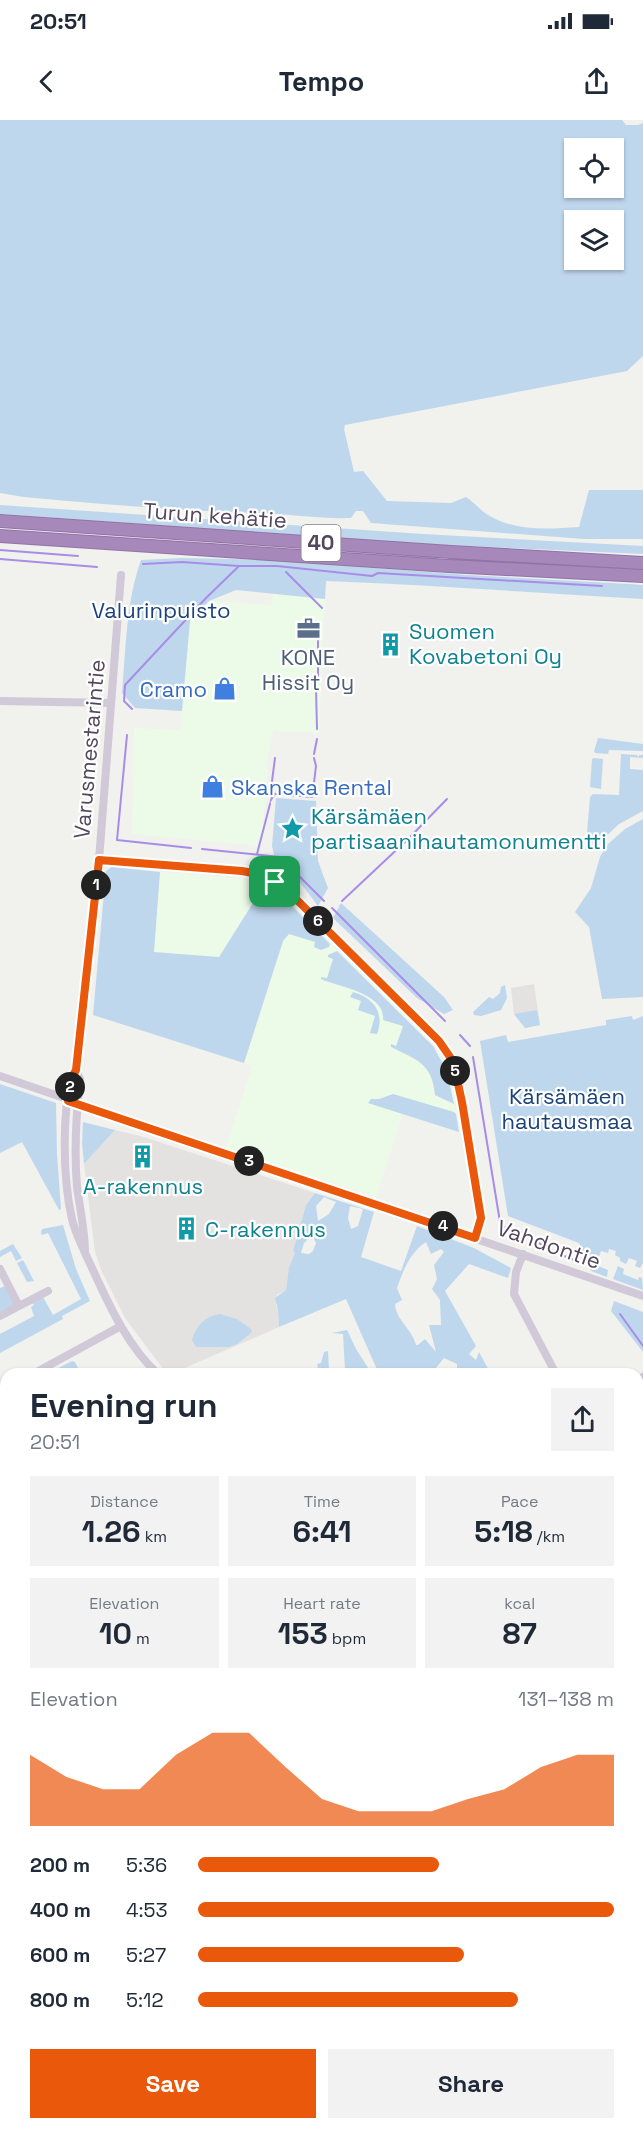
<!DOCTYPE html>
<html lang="en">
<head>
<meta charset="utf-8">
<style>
	:root { --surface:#fff; --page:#f2f2f3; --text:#1f2937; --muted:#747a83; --accent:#ea580c }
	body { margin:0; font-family:"Space Grotesk",sans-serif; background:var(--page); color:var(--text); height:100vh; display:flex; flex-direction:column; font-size:22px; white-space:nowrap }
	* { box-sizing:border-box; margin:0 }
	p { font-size:20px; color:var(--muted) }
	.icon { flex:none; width:33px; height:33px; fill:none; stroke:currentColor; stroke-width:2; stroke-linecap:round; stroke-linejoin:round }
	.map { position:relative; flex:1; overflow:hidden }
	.drawer { position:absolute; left:0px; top:1248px; width:644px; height:762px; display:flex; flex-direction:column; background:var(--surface); border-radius:18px 18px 0 0; box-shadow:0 2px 4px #0004 }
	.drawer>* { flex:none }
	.tools { position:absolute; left:564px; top:18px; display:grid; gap:12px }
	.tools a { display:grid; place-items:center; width:60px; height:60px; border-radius:0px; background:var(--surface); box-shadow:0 2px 4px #0004; font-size:30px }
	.pin { position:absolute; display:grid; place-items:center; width:51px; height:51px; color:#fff; margin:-26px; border-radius:12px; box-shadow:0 3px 9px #0006 }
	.km { position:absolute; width:30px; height:30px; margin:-15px; border-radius:50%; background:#222; color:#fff; font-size:16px; line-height:30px; text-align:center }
	.round { display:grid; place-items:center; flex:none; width:63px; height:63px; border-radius:0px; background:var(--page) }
	.headline { display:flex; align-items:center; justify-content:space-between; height:102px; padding:0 30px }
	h1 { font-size:33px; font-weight:800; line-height:45px }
	.stats { display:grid; grid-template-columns:repeat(3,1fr); gap:9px; height:102px; padding:6px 30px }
	.stats div { display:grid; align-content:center; border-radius:0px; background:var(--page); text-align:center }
	.stats b { font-size:30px; font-weight:800 }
	.stats small { font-size:16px; font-weight:400 }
	.stats p { font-size:16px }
	.chart { height:168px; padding:12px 30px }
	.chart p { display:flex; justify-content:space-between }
	.chart svg { width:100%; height:108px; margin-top:6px; fill:var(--accent); opacity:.7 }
	.button { display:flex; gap:12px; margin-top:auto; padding:12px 30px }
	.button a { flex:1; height:69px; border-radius:0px; background:var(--accent); color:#fff; font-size:24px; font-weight:800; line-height:69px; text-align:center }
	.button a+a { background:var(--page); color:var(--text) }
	ul { padding:0 30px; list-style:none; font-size:20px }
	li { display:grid; grid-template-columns:96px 72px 1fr; align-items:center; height:45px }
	li i { height:15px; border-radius:8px; background:var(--accent) }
	.status { display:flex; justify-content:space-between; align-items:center; height:42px; padding:0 30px; background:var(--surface); direction:ltr }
	.status svg { height:16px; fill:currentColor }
	header { display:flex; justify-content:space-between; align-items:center; height:78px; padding:0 30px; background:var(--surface); font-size:27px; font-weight:800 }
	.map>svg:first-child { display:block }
	.commercial { fill:#ecfbe8 }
	.education { fill:#e3e2e0 }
	.green { fill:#bed7ed; fill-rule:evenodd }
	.water { fill:#a88de8 }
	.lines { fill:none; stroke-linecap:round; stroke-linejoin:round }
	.stream { stroke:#a88de8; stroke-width:2 }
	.highway-casing { stroke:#9373a7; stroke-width:14 }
	.minor { stroke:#d1c8d8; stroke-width:8 }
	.highway { stroke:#a788bb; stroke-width:12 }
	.route-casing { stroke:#fff; stroke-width:12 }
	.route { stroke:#ea580c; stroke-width:8 }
	.labels { text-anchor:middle; stroke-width:4.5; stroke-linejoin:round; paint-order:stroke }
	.shield { fill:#fff; stroke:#867e8c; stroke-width:1.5 }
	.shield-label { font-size:21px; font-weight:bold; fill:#52475b }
	.street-label { font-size:22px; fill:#52475b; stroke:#fff }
	.park-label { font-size:22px; fill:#1b4279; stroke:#fff }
	.culture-label { font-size:22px; fill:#0d838f; stroke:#fff; text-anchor:start }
	.service-label { font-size:22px; fill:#4e5e75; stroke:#fff }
	.shop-label { font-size:22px; fill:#366cbe; stroke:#fff; text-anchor:end }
</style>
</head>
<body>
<div class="status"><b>20:51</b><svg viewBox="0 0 49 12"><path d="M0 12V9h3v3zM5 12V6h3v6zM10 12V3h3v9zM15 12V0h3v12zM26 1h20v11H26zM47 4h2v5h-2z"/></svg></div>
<header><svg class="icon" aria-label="back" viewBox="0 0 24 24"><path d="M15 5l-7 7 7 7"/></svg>Tempo<svg class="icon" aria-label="share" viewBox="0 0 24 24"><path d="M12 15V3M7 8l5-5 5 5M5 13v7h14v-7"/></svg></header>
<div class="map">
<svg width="643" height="2010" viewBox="0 0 643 2010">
	<rect width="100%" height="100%" fill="#f1f1ee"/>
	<path class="commercial" d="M273,474L325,479L319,613L273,611L266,646L268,650L261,726L132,714L134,608L180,610L181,604L192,605L181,603L190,501L209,481L271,485Z
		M160,752L247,759L265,764L219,838L153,832Z
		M294,788L428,920L440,936L450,958L459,1012L403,994L376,1077L226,1028L252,946L244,943Z
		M6,1276V1343L0,1346V1279Z
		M396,2004H471L468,2010H394Z"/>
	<path class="education" d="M534,864L540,905L525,908L514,894L511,868Z
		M115,1010L144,1017L315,1073L306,1085L293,1131L295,1133L289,1147L286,1170L277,1175L276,1185L278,1190L279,1207L171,1254H167L125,1198L102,1152L95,1132L84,1044Z"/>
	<path class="green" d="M0,0H622L626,5H638L643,3V236L627,251L345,305L344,309L354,352L363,351L387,381L451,383L466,377C474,382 480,390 488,395C516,412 548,409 579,407L589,370H643V419H584L371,403L363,391H356L351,398C321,399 289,394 259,393C180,391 102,384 24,377L0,373ZM574,28H614V68H574ZM574,100H614V140H574Z
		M0,385L423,414L643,426V434L422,424L0,394Z
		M182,438L275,440L468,455L629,464L643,465V479C537,473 432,465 326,461L325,479L236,470L209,481L190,501L182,591L135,588L122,573C126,529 126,482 141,440Z
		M598,618L643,624V631L609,630L608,634L595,633L594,631Z
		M621,634L637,635L639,637V635H643V638L630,637V649L643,650V691L619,704L601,721L590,724L587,713L590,677L593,674L619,675Z
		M594,638L603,639L601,669L590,667L592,639Z
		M276,678L316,681L318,741L328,768L318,786L299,761L276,744L272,726Z
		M643,699V877L602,879L589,807L575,792L591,768L600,737L607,725L625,709Z
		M112,747L160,752L154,832L219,837L265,764L282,776L330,824L329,827L321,830L314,827L315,822L289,814L283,821L244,943L93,895L106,751Z
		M341,783L444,877L453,890L444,894L417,878L333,798Z
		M337,831L433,926L447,951L454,984L435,975C432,943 417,940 391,927V924L396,926L403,906L383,900C386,873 338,867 321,859V857L327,858L333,839L328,837V835Z
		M505,865L507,878L501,890L481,896L474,895L473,892L489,877L493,879L500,873L501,867Z
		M353,872C374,878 385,893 377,914L370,913L375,896L358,890L361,881L350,877Z
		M537,890L540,905L525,908L514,894Z
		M632,896L633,900L643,896V1143L640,1148L635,1146L637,1141L629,1138L626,1144L620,1141V1138L615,1135L616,1131L609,1129L608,1133L601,1131L596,1145L608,1150L607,1157L591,1151L579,1123L508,1096L480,921L506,915L508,922L606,905V900Z
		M0,964L56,983L57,1034L61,1089L59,1090L22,1022L0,1033Z
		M393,974L454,992L456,994L459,1012L368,983L371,979H379Z
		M83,1002L115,1010L84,1044L82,1023Z
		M315,1073L374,1092L361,1137L401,1151L417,1106L474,1128L511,1148L508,1158L469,1144L445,1171L476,1226L469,1234L476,1240L479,1232L491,1254H457V1244L444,1238L431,1254H379L346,1179L279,1207L278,1190L275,1178L286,1170L289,1147L295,1133L293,1131L306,1085ZM324,1077L336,1082L329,1094L318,1101L316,1086ZM350,1086L363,1089L358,1106L351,1109L348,1098ZM312,1115L316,1123L313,1131L309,1134L301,1133L304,1123ZM426,1122L431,1134L441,1129L444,1132L434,1145L437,1159L432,1169L440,1180L441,1205H429L436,1232L425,1219L418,1225H416C412,1209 396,1200 395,1184L402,1180L397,1168C403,1151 410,1132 426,1122Z
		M63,1105L76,1149L90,1181L62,1196L63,1199L0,1233V1214L34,1196L31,1187L34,1185L32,1183L42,1175L53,1195L81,1179L48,1113L42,1115L41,1113L42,1109Z
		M13,1124L22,1138L16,1141L11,1131L0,1137V1131Z
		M23,1140L34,1161L27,1162L17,1143Z
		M618,1146L624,1149L623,1154L638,1160L639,1157L642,1158L643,1170L613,1159Z
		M5,1166L15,1183L13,1186L0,1193V1168Z
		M614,1181L643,1192V1232L611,1191Z
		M220,1194L237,1199L251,1209L252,1212L237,1224L229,1227H196L192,1220C196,1206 205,1196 220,1194Z
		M347,1210L356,1229L372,1254H365L364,1249L345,1250L343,1214L332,1213Z
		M328,1231L329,1250H322V1248H318L317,1244L321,1243L324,1232Z
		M72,1241L75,1242L81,1254H47Z
		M6,1479V1564L0,1567V1482Z
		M638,1528L643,1529V1603L638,1597Z
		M638,1791L643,1799V1856L638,1848Z
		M638,1856L643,1864V1906L638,1909Z
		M643,1911V2010H539L544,2004H638V1914Z
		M0,1933L6,1936V2004H22L24,2010H0Z
		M333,2004H385L383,2010H338Z"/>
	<path class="water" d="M312,669H314L313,678L275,675L269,685L272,672L281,674L287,672C295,675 301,672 310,674Z"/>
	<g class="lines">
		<path class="stream" d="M0,430L78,436
			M0,439L97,447
			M239,446H277L372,456L378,453L602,466
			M286,452L322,488
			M132,589L124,581L125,565L207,477L239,446L182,442L143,444
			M317,609L316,569L318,557V521
			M127,615L117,720L191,728
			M314,634L317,619
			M313,671L316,646L314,638
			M273,673L271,669L275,638
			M411,716L447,679
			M202,729L280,737L324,781
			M257,734L270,684
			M342,781L407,720
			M332,788L445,901
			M460,915L470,926
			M473,937L500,1102L503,1107C524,1109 536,1123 554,1132C561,1136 569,1136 575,1141
			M620,1194L643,1226
			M640,1581C638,1570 638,1561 643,1551"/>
		<defs>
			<path id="highway" d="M0,401L451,432L643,443
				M0,416L449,446L643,456
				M638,1680L643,1668
				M638,1714L643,1702
				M490,2010L493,2004
				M504,2010L507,2004"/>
		</defs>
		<use href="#highway" class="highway-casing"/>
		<path class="minor" d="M121,455L99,740L76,950C67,967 66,989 65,1008C64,1039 65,1069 72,1099C75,1112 80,1121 85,1133C105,1175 123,1222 158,1254
			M0,581L111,583
			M99,740L242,751C266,755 276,762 295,778L439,921L450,937L457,959L462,982L481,1099L475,1118
			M76,950L80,959C76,995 74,1031 77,1067C80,1089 85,1111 85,1132
			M0,956L643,1176
			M523,1134L516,1152L514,1174L556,1254
			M0,1149L19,1186L0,1196
			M19,1186L48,1171
			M33,1254L121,1206
			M638,1265L643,1257
			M0,1271L6,1268
			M0,1349L6,1346
			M638,1601L643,1608
			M0,1675L6,1686
			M638,1751L643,1739
			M0,1755L6,1756
			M638,1853L643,1861
			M121,2004L124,2010
			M320,2004L325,2010
			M387,2010L389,2004"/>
		<use href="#highway" class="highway"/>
	</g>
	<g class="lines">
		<defs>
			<path id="route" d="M99,740L242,751C266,755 276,762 295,778L439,921L450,937L457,959L462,982L481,1098L475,1118L68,981L72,957L76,950Z"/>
		</defs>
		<use href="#route" class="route-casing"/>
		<use href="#route" class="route"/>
	</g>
	<defs>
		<symbol id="office-bare" viewBox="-9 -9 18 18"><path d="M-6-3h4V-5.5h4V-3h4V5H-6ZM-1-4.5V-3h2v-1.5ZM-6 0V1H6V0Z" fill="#5c6f8a" stroke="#fff" stroke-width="2.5" paint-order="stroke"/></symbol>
		<symbol id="building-bare" viewBox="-9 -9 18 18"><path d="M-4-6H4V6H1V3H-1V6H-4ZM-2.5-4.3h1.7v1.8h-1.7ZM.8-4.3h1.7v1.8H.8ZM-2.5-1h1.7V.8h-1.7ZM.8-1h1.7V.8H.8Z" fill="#0f9aa8" stroke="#fff" stroke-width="2.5" paint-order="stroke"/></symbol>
		<symbol id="shop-bare" viewBox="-9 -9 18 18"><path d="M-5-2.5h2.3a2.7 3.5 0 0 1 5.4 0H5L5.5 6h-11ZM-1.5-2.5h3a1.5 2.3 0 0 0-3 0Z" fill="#3f7fe0" stroke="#fff" stroke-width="2.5" paint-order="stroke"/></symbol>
		<symbol id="sight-bare" viewBox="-9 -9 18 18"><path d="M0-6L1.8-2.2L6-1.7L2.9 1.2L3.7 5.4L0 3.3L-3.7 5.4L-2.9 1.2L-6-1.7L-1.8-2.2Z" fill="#0f9aa8" stroke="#fff" stroke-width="2.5" paint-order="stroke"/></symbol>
	</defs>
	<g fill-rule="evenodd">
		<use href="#office-bare" x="292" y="492" width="33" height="33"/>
		<use href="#building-bare" x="374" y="508" width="33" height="33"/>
		<use href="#shop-bare" x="208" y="552" width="33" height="33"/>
		<use href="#shop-bare" x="196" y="650" width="33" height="33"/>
		<use href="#sight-bare" x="276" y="692" width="33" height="33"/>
		<use href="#building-bare" x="126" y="1020" width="33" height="33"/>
		<use href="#building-bare" x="170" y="1092" width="33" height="33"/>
	</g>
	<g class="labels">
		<rect class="shield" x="301.5" y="405" width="39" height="36" rx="4.5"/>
		<g class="shield-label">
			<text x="321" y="430">40</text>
		</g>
		<g class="street-label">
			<text transform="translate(215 395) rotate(4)" y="8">Turun kehätie</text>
			<text transform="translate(89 629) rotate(-85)" y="8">Varusmestarintie</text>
			<text transform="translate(549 1124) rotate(19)" y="8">Vahdontie</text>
		</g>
		<g class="park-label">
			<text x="161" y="498">Valurinpuisto</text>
			<text x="567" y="984">Kärsämäen<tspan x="567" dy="25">hautausmaa</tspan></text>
		</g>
		<g class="culture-label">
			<text x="409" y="519">Suomen<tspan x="409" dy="25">Kovabetoni Oy</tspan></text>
			<text x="311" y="704">Kärsämäen<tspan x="311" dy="25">partisaanihautamonumentti</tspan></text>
			<text x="143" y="1074" text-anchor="middle">A-rakennus</text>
			<text x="205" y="1117">C-rakennus</text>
		</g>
		<g class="service-label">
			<text x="308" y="545">KONE<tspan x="308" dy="25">Hissit Oy</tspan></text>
		</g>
		<g class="shop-label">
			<text x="207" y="577">Cramo</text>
			<text x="231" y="675" text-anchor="start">Skanska Rental</text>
		</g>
	</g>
</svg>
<div class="tools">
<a><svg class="icon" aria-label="locate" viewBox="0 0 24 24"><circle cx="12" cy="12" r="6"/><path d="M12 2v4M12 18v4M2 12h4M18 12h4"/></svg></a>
<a><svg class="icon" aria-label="layers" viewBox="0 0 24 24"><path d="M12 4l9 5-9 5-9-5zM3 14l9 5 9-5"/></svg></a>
</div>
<div class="pin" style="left:275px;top:762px;background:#1e9e55"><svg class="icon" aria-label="arrive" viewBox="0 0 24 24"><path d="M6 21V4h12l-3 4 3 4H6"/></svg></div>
<b class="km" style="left:96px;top:765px">1</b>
<b class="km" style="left:70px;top:967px">2</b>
<b class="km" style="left:249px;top:1041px">3</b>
<b class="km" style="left:443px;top:1106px">4</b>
<b class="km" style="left:455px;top:951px">5</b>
<b class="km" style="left:318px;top:801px">6</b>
<section class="drawer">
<div class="headline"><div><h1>Evening run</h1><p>20:51</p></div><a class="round"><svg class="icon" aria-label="share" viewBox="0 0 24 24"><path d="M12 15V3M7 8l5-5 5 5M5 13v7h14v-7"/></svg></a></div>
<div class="stats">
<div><p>Distance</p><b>1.26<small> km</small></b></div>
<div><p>Time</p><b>6:41</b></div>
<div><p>Pace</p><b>5:18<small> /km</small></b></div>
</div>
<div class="stats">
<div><p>Elevation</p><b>10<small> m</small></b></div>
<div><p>Heart rate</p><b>153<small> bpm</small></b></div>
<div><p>kcal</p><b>87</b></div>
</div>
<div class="chart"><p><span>Elevation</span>131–138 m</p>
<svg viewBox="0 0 160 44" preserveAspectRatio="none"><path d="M0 44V15L10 24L20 29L30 29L40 15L50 6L60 6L70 20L80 33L90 38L100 38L110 38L120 33L130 29L140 20L150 15L160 15V44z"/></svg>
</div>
<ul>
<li><b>200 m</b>5:36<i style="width:58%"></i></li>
<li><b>400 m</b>4:53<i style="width:100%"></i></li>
<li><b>600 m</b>5:27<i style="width:64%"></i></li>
<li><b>800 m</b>5:12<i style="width:77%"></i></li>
</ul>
<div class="button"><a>Save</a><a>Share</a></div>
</section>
</div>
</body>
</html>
